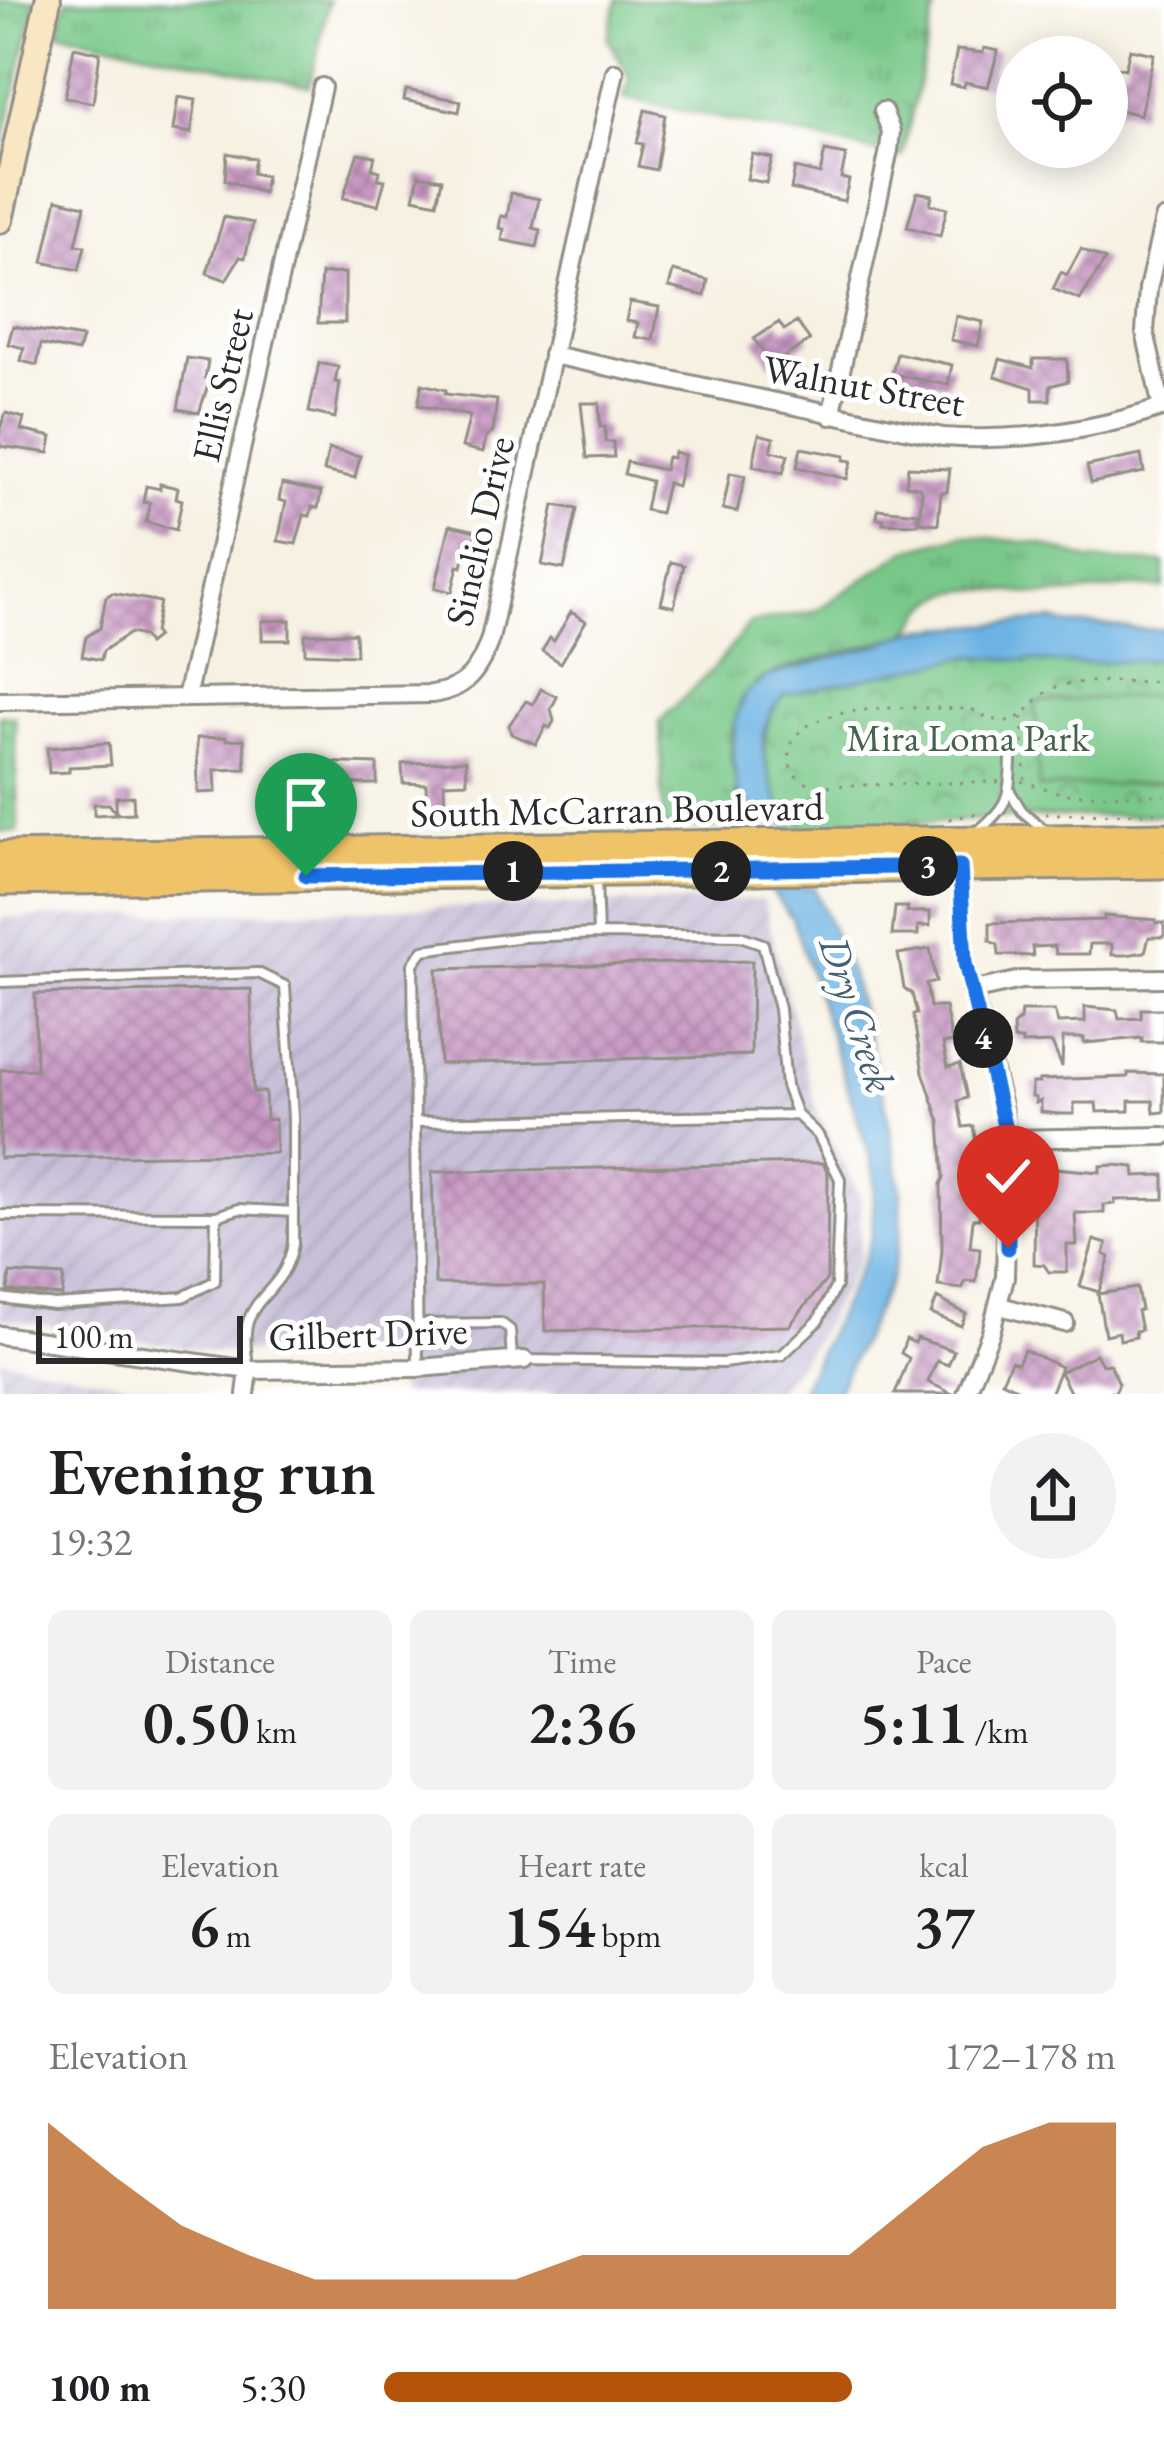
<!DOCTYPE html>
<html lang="en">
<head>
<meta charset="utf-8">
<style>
	:root { --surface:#fff; --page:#f2f2f2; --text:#202124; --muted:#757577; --accent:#b45309 }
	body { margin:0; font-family:"EB Garamond",serif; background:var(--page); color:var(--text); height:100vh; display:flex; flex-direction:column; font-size:45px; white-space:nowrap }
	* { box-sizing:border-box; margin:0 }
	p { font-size:39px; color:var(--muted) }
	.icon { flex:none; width:66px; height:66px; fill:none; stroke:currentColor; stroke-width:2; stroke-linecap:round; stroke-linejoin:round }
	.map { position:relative; height:1394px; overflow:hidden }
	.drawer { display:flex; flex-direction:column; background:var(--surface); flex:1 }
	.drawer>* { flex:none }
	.controls { position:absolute; left:996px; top:36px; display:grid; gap:24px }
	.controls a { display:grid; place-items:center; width:132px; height:132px; border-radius:50%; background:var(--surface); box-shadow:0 6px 30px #0003; font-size:60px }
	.scale { position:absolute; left:36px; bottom:30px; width:207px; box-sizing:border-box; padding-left:12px; border:6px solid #2b2b2b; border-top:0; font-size:33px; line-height:42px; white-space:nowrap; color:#2b2b2b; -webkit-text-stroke:9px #fff; paint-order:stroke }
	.pin { position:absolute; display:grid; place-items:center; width:102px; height:102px; color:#fff; margin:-123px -51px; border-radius:50% 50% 50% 0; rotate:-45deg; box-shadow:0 0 12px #0007 }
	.pin .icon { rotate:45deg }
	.km { position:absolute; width:60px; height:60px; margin:-30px; border-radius:50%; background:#222; color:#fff; font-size:33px; line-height:60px; text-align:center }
	.round { display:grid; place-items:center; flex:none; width:126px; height:126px; border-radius:63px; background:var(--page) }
	.overview { display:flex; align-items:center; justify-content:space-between; height:204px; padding:0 48px }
	h1 { font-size:66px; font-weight:600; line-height:90px }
	.stats { display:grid; grid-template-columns:repeat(3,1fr); gap:18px; height:204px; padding:12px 48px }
	.stats div { display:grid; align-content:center; border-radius:18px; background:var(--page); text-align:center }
	.stats b { font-size:60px; font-weight:600 }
	.stats small { font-size:33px; font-weight:400 }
	.stats p { font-size:33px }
	.chart { height:336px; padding:24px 48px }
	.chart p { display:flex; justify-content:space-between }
	.chart svg { width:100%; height:216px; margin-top:12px; fill:var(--accent); opacity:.7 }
	ul { padding:0 48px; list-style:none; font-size:39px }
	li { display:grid; grid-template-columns:192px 144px 1fr; align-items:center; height:90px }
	li i { height:30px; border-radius:15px; background:var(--accent) }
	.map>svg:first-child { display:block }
	.industrial { fill:url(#industrial-furrows) }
	.grass { fill:url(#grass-tufts); stroke:#527a5a; stroke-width:3 }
	.park { fill:url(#park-crowns); stroke:#527a5a; stroke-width:3 }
	.pitch { fill:#78c889; stroke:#527a5a; stroke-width:3 }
	.water { fill:#6cb3e3; stroke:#4c6f87; stroke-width:3 }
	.building { fill:url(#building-cross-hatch) }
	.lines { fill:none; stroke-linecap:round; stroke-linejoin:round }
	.lane-casing { stroke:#918e86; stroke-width:14 }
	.street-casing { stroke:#918e86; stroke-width:22 }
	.secondary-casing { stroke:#918e86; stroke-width:30 }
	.primary-casing { stroke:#918e86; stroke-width:33 }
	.path { stroke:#918e86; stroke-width:3; stroke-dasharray:3 9; stroke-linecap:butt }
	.lane { stroke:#fff; stroke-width:8 }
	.street { stroke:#fff; stroke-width:16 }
	.secondary { stroke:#f9e7c3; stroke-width:24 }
	.primary { stroke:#efc469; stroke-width:27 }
	.route-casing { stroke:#fff; stroke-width:24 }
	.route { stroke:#1a73e8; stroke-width:15 }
	.labels { text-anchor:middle; stroke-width:10; stroke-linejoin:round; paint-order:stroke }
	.street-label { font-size:39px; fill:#2b2b2b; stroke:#fff }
	.park-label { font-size:39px; fill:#46624c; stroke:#fff }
	.water-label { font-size:42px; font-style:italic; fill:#456175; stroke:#fff }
</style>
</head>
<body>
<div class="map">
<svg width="1164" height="1394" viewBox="0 0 1164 1394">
	<defs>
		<pattern id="industrial-furrows" width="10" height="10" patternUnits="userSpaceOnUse" patternTransform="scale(3)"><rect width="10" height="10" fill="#c8bfd8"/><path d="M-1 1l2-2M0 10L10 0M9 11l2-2" fill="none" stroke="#aca4ba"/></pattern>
		<pattern id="grass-tufts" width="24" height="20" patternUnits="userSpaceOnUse" patternTransform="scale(3)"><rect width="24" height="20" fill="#78c889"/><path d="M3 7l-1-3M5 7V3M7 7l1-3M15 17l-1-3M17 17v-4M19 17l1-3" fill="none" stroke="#63a370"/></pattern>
		<pattern id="park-crowns" width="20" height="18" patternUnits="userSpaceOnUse" patternTransform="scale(3)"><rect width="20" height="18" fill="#78c889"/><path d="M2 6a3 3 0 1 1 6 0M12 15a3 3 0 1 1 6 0" fill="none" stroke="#63a370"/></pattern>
		<pattern id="building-cross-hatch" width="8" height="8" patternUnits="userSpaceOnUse" patternTransform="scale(3)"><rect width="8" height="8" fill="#c897c3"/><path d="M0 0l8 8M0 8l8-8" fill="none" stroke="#a37b9f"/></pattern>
	</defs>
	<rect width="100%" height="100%" fill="#fff"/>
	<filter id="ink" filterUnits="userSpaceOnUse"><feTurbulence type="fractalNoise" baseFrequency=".00833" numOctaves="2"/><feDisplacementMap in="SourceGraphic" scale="24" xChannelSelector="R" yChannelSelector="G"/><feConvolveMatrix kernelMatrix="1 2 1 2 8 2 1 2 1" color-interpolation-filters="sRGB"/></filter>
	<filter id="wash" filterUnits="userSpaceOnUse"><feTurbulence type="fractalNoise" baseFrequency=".004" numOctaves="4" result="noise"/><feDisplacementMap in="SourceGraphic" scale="48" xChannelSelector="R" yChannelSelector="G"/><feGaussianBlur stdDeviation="2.7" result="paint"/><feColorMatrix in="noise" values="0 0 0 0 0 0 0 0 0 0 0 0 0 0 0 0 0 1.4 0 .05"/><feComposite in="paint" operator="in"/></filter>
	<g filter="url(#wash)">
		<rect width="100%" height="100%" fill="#f7f1e2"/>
		<path class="industrial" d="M763,900L818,1114L861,1198L860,1256L815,1342L774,1392L398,1394L396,1349L217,1353L0,1318V918Z
			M0,1358L2,1359L183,1394H0Z"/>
		<path class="grass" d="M0,0H36L0,158Z
			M66,0H329L310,86L59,32Z
			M617,0H937L902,157L624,98L630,79L608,38Z
			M964,535L1042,544L1088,560L1164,563V588C1125,583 1088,595 1050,595C1016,595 966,580 936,600C925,607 917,625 905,635L780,670L758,681L741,699L731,736V760L738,789L735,814L743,827L663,828L660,721L716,666L750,623L816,611L907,550Z
			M0,715L15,717L18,832H0Z"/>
		<path class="park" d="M959,652L1164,653V815L1004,818L789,832C775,785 745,739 784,695Z"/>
		<path class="pitch" d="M1164,695V782L1039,788L1035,702Z"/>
		<path class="water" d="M1054,620C1073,629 1084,622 1103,625C1124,628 1143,630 1164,629V659L1070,664L970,656L784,695C743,740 774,775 784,823L744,825L738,815L740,804L733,762L736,717L745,694L769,676L881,644L915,630Z
			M814,887L852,977L884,1096L901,1189V1231L891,1278L836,1394H799L865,1257L872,1235L875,1181L871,1160L793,920L770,889Z"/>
		<g id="blocks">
			<path class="building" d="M74,47L100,53L93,103L65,97Z
				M984,48L998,51L988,87L965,82L964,87L950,84L957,50L983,53Z
				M1130,49L1154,54L1140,115L1116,109L1121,89L1112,87L1117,67L1125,69Z
				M406,90L461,101L459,112L404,100Z
				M178,97L196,100L191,133L173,130Z
				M645,110L665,115L656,170L638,166L643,144L637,143Z
				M825,151L846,155L841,178L849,180L844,201L791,189L795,168L820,174Z
				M227,153L255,159L252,173L266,176L263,193L225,180Z
				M358,153L375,156L372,169L380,171L378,179L385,180L378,205L343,198Z
				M752,154L772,158L766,183L747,179Z
				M419,175L442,179L437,203L414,198Z
				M917,192L932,195L930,204L947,208L940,236L907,227Z
				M511,193L539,199L533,228L541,230L537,247L502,240L504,229L499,228L501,216L507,217Z
				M57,199L85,206L76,245L85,246L79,270L43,262Z
				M224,217L253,223L245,258L240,257L226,280L207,273Z
				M1081,249L1105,260L1080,300L1053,289L1061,272L1067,275Z
				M673,271L708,280L705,296L669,287Z
				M345,273V323H318L321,274Z
				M630,302L659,307L653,340L635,337L638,323L626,321Z
				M956,316L983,322L978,346L951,340Z
				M779,322L784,330L797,322L810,340L772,365L754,339Z
				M13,326L82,338L78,352L41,344L37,365L21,361L24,348L8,344Z
				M897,353L952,365L948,385L892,374Z
				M187,358L208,361L205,378L210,379L199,413L178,409Z
				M1000,359L1033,368V359H1067L1068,381L1050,386V400H1033V388L995,376Z
				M319,363L338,367L335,382L340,383L335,418L309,412Z
				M422,384L446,390L445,394L497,400L493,432L486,437L483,452L462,447L470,416L418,405Z
				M581,403H599L600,427H605V442H613L614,457L587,458Z
				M6,413L24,418L21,430L52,437L49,453L0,446V428Z
				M759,434L774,438L771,451L788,455L783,473L753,466Z
				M801,448L845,456L844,460L852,461L847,479L797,467Z
				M329,449L360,456L355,478L324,471Z
				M674,452L684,455L677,486L667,483L660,513L645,510L651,481L624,474L627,462L664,470L667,457L672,458Z
				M1141,455L1144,472L1091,483L1087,466Z
				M908,467L950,469L947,492H941L938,524L919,522L922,492L919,487L906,485Z
				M730,473L745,476L737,512L723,509Z
				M160,484L178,488L176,498L182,500L176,530L146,522L150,503L143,502L146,486L160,489Z
				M282,484L321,492L318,508L312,507L310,516L304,515L296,544L278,541L286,502L279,500Z
				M554,505L577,509L564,569L542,565Z
				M878,509L919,513L918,524L883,523L884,519L877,518Z
				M450,525L476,531L472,550L466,548L462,567L458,566L452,592L435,588Z
				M671,562L684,565L674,607L661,604Z
				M112,593L160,602L154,633L157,637L148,644L143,636L130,633L103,651L101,660L82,656L86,637L100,628L106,597Z
				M571,612L586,621L561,663L542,651L550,638L554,641Z
				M290,620V640H262V621Z
				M355,633L356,655L305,653V634Z
				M541,689L557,697L551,709L554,721L550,728L546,726L536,744L511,734L509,725L526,701L533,704Z
				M226,737V740L244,739L246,769L215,770L216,792L198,793L197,738Z
				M109,743L111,765L69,767V772L49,773L47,748Z
				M466,760L467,782L444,783L445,811L427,812L426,784L403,783L402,764Z
				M312,762L377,764V784H349V793L318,794V785H312Z
				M133,796L134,813L94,815V804H109L116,813V797Z
				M895,907H908L907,912H930V926H918V935H892Z
				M1104,916L1156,920V923H1164V937H1149L1145,952L1126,955H1112V944H1090L1089,954H1056L1055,946L1032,947L1033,956L999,955L998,945L990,941V923L1104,920Z
				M930,949L936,982L926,984L930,1007H945L952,1042L943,1044L948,1067L960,1064L967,1098L958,1101L963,1127L973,1126L979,1158L967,1163L969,1186H979V1219H973L970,1247L980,1248L979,1262L976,1282L966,1281L962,1289L938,1286L942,1251L941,1184L944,1178L940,1122L923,1072L913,1015L917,1014L912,994L904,988L898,954Z
				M752,961L751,1055L440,1064L437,969Z
				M251,989L253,1092H265L266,1120L275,1119L276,1153L0,1158V1070L36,1069L35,994Z
				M1085,1007L1117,1010L1119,1019L1141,1018V1009H1164V1042H1142V1038L1084,1043V1038H1063L1062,1067L1052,1043L1022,1044V1040H1014L1013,1026L1020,1020L1021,1011H1054L1058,1023L1085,1022Z
				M1128,1073L1164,1074V1112L1154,1113L1153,1101H1129V1111L1097,1112L1096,1103H1074V1114H1059L1041,1112V1101L1036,1103V1098L1032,1097V1083H1039V1080L1128,1077Z
				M808,1163H823L828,1174L827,1279L789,1326L545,1331L544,1284H435L432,1172Z
				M1114,1165L1134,1167L1135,1176L1164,1175V1199L1115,1200V1204L1104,1205V1213H1075L1077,1245H1067V1272H1049L1044,1265L1034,1264L1035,1185L1038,1179H1044L1043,1167L1100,1172V1166Z
				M1094,1240L1107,1244L1104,1254L1110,1257L1099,1292L1080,1286Z
				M10,1273L64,1276L62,1296L8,1291Z
				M1137,1288L1141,1310L1137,1311L1141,1330L1135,1331L1136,1337L1120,1340L1119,1332L1105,1335L1098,1294Z
				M937,1298L966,1314L961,1326L931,1314Z
				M917,1338L954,1351L948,1365L937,1361L928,1382L953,1394H895L909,1358L901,1353L906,1339L915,1343Z
				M1024,1350L1061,1367L1050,1394H1029L1002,1381L1011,1361L1018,1363Z
				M1096,1354L1102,1365L1110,1364L1119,1383L1115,1392L1071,1394L1060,1372Z"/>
		</g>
	</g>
	<g filter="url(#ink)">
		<use href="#blocks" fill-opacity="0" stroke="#918e86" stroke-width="3"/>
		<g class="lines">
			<defs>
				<path id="lane" d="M1011,793L1022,811L1046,831
					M977,832C1007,807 1010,798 1011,760
					M0,982L258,973L285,986L293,1118V1244C282,1304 232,1292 249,1368
					M415,1122L797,1115
					M0,1215L216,1216
					M0,1298L54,1305L183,1297L215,1281L216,1216L239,1209L293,1212
					M418,1324L501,1323L510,1330L512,1359
					M524,1360L723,1363L782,1355L818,1321L836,1286L840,1179L818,1135L797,1115L786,1086L779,1009L763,944L740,936L598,934
					M418,1367L413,964L423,950L523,937L598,934L596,879"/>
				<path id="street" d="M552,355L943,437C1020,442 1091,432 1164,407
					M1162,408L1145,332L1148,289L1164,219
					M831,416L889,150L891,131L883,111
					M186,698L322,87
					M0,701L432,694C466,689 479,671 490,639L615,72
					M960,866L965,963L1002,1106L1008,1152L1005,1277L991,1332L966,1394
					M971,991L1021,980L1164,978
					M1007,1139L1164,1136
					M1000,1306L1065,1323
					M0,1335L249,1370L418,1368L524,1360
					M246,1394L249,1370"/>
				<path id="secondary" d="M0,220L48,0"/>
				<path id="primary" d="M0,856L1164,837
					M0,881L1164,864"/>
			</defs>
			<use href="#lane" class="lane-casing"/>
			<use href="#street" class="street-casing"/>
			<use href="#secondary" class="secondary-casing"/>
			<use href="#primary" class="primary-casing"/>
			<path class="path" d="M1022,717L1025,779
				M1021,781L1064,794L1164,795
				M999,782L813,786L793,774C763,693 929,709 971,709C1028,743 1024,695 1060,686C1092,678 1131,683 1164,681
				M1045,814L1164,813
				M949,819L980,813"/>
			<use href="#lane" class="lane"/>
			<use href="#street" class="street"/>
			<use href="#secondary" class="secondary"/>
			<use href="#primary" class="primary"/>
		</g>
	</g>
	<g class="lines" filter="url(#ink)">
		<defs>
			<path id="route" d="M306,876L960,866L965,963L1007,1138L1008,1248"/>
		</defs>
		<use href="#route" class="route-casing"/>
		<use href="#route" class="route"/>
	</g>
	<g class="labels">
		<g class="street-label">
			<text transform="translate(222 385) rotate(-77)" y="14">Ellis Street</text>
			<text transform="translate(864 385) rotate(10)" y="14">Walnut Street</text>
			<text transform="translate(479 531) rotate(-77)" y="14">Sinelio Drive</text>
			<text transform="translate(617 809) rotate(-1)" y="14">South McCarran Boulevard</text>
			<text transform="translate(368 1333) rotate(-2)" y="14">Gilbert Drive</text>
		</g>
		<g class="park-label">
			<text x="968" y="751">Mira Loma Park</text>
		</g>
		<g class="water-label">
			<text transform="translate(858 1014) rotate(72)" y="15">Dry Creek</text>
		</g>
	</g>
</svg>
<div class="controls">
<a><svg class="icon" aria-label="locate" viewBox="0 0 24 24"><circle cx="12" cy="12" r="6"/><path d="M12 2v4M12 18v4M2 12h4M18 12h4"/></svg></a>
</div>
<div class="scale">100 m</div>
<div class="pin" style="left:306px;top:876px;background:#1e9e55"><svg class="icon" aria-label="arrive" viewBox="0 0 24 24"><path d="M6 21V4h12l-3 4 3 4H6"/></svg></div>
<div class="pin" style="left:1008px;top:1248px;background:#d93025"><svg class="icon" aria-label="check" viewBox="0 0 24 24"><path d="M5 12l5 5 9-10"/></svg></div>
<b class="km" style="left:513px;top:871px">1</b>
<b class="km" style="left:721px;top:871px">2</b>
<b class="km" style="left:928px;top:866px">3</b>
<b class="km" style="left:983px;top:1038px">4</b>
</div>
<section class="drawer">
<div class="overview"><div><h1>Evening run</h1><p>19:32</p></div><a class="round"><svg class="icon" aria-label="share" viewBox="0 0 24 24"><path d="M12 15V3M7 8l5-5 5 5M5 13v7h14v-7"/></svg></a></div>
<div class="stats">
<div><p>Distance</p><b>0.50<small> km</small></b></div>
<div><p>Time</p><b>2:36</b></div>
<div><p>Pace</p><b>5:11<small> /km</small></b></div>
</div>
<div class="stats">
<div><p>Elevation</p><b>6<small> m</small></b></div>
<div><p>Heart rate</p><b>154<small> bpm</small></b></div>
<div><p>kcal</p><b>37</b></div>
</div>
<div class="chart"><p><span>Elevation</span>172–178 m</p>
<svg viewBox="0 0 160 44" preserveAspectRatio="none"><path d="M0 44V6L10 17L20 27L30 33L40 38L50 38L60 38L70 38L80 33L90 33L100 33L110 33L120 33L130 22L140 11L150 6L160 6V44z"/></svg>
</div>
<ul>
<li><b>100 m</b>5:30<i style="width:64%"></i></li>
</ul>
</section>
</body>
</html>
